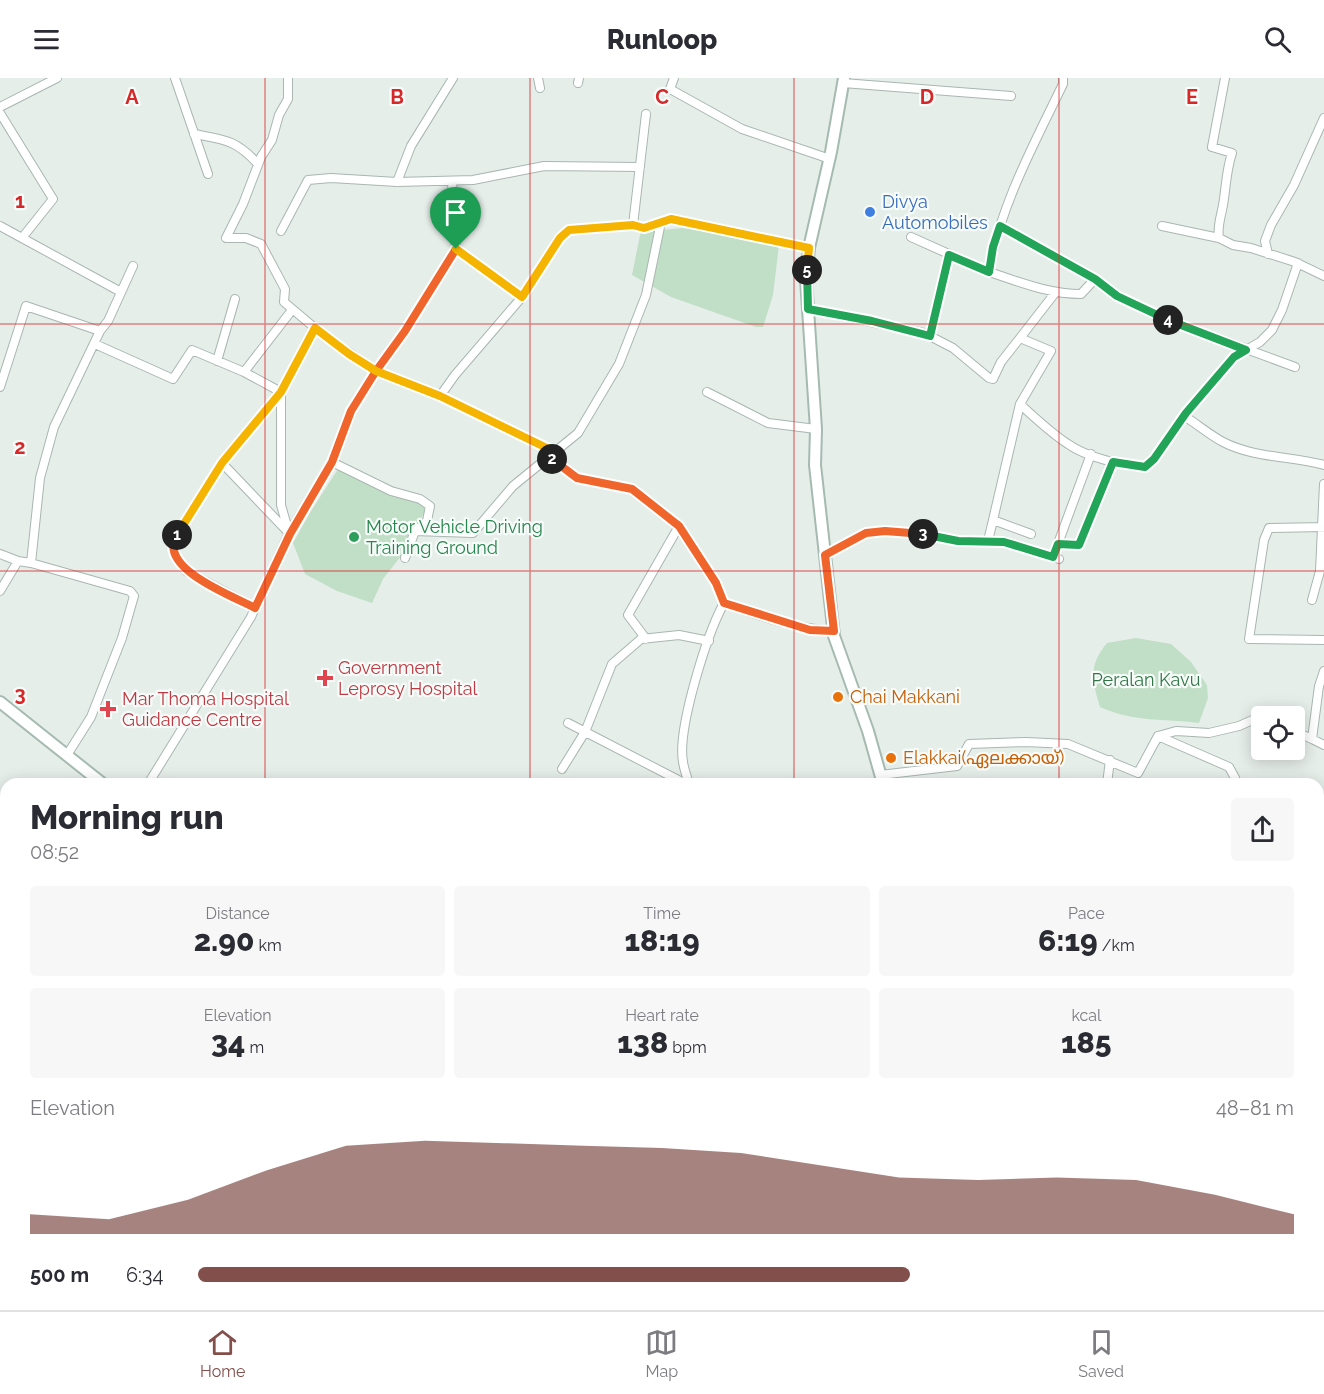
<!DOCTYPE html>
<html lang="en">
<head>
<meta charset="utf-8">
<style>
	:root { --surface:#fff; --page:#f7f7f7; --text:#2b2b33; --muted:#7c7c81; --line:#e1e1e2; --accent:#824f4a }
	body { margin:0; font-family:Raleway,"Noto Sans Malayalam",sans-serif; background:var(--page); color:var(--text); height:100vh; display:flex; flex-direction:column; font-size:22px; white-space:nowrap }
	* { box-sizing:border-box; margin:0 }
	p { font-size:20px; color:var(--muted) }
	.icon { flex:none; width:33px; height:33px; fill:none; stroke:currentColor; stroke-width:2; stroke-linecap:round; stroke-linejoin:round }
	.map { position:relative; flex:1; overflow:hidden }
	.side { position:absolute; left:0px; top:700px; width:1324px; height:532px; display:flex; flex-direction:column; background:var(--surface); border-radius:18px 18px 0 0; box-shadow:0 3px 15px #0003 }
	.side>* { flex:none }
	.buttons { position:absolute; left:1251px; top:628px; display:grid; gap:12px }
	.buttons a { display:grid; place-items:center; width:54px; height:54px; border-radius:6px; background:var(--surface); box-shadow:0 3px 15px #0003; font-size:30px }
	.pin { position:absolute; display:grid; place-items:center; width:51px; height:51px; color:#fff; margin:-62px -26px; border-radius:50% 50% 50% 0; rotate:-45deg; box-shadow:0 0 6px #0007 }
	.pin .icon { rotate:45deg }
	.km { position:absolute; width:30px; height:30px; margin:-15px; border-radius:50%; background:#222; color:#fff; font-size:16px; line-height:30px; text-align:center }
	.round { display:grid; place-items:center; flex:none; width:63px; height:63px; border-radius:6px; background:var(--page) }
	.summary { display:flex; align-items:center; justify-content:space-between; height:102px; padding:0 30px }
	h1 { font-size:33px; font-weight:800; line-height:45px }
	.figures { display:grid; grid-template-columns:repeat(3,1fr); gap:9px; height:102px; padding:6px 30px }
	.figures div { display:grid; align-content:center; border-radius:6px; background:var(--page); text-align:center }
	.figures b { font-size:30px; font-weight:800 }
	.figures small { font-size:16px; font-weight:400 }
	.figures p { font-size:16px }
	.chart { height:168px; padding:12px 30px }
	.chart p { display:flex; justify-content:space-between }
	.chart svg { width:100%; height:108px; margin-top:6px; fill:var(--accent); opacity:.7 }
	ul { padding:0 30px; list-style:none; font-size:20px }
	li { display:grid; grid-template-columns:96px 72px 1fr; align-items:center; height:45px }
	li i { height:15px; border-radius:8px; background:var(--accent) }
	header { display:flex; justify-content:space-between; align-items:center; height:78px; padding:0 30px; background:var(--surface); font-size:27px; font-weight:800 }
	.tab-bar { display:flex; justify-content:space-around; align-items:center; height:84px; border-top:2px solid var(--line); background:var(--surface); font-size:16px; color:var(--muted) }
	.tab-bar a { display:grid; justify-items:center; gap:3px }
	.tab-bar .selected { color:var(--accent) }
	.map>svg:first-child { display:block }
	.green { fill:#c1dec6 }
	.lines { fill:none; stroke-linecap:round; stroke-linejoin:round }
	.street-casing { stroke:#a9b6b1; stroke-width:10 }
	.secondary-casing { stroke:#a5bab1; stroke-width:14 }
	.street { stroke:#fff; stroke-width:8 }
	.secondary { stroke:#fff; stroke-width:10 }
	.split-1-casing { stroke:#fff; stroke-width:12 }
	.split-2-casing { stroke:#fff; stroke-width:12 }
	.split-3-casing { stroke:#fff; stroke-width:12 }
	.split-4-casing { stroke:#fff; stroke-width:12 }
	.split-5-casing { stroke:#fff; stroke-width:12 }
	.split-6-casing { stroke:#fff; stroke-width:12 }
	.split-1 { stroke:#f0652b; stroke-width:8 }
	.split-2 { stroke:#f5b400; stroke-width:8 }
	.split-3 { stroke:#f0652b; stroke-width:8 }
	.split-4 { stroke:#22a559; stroke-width:8 }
	.split-5 { stroke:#22a559; stroke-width:8 }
	.split-6 { stroke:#f5b400; stroke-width:8 }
	.grid { fill:none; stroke:#d62828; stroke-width:1.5; stroke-opacity:0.55 }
	.shop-dot { fill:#3f7fe0; stroke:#f7fbf9; stroke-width:2 }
	.leisure-dot { fill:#2e9e5b; stroke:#f7fbf9; stroke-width:2 }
	.health-dot { fill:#e0444e; stroke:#f7fbf9; stroke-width:2 }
	.food-dot { fill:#e8710a; stroke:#f7fbf9; stroke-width:2 }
	.labels { text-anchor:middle; stroke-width:4.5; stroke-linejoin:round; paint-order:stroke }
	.shop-label { font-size:18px; fill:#366cbe; stroke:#f7fbf9; text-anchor:start }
	.leisure-label { font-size:18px; fill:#27864d; stroke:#f7fbf9; text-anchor:start }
	.health-label { font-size:18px; fill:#be3a42; stroke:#f7fbf9; text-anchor:start }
	.park-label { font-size:18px; fill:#317646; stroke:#f7fbf9 }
	.food-label { font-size:18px; fill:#c56008; stroke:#f7fbf9; text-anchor:start }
	.grid-label { font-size:20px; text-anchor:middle; font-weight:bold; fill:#d62828; stroke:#f7fbf9; stroke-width:4.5; stroke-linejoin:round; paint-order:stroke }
</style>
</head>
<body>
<header><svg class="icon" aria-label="menu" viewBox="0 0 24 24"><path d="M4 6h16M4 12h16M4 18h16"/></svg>Runloop<svg class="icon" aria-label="search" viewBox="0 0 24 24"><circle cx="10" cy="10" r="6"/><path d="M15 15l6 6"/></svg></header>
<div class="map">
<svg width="1324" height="1232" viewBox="0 0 1324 1232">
	<rect width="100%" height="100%" fill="#e6eeea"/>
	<path class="green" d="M644,150L662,152L683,150L779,167L773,217L763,249H756L671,219L632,197L640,157Z
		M340,388L427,428L408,469L383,501L372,525L337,513L305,496L293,465L311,433Z
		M1136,560L1171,566L1191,584L1207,607L1208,620L1199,645C1162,640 1136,645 1100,629C1092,602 1088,588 1107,565Z"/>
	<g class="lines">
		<defs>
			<path id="street" d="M175,0L208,96
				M288,0V21L279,37L272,62L261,79L243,126L226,160H246L261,166L285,211L284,224L322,256L376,293L440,318L555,374
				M538,0L540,10
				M674,0L670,11L742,51L830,81
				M1063,0V6C1035,64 999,130 989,194C1020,204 1048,216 1081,216L1095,201L1117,218L1159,239L1295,289
				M1225,0L1212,69L1232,75C1226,93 1226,110 1223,127C1221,139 1217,148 1219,160L1233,167L1251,170L1295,184L1324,198
				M578,5L579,0
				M843,5L1011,18
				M0,29L57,0
				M0,35L53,121L22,160L0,148
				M646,36L633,147L644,150L671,141L809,170
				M194,56C226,62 236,62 258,86
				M452,103L456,172
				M397,104L411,68L453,0
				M1000,148L1095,201
				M1162,148L1219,160
				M281,153L308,102L331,100L397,104L473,102L544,88L640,89
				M911,159L989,194
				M22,160L121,214
				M1268,176L1265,163L1271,147L1294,107L1324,40
				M808,231L924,255L953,270L989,300L993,301L1001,284L1020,260L1051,273L1020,326L993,442
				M930,258L949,177
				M1020,260L1055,215
				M95,266L173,301L192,272L244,294
				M217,283L235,221
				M0,309L26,228L100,253
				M707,314L768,345L816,351
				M440,318L455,297L522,219L559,160L569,152L633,147
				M1020,326C1035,340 1051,355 1068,366C1086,379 1123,388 1145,389L1154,381L1186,335L1234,279L1260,264L1272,252L1282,232L1298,185
				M1184,338C1197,346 1210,357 1223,364C1254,380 1291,378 1324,387
				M549,378L577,400L632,411L679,448L716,505L724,525C707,556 677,651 683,684C684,691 687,699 689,706
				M332,384L391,413L420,421L430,428L427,443L415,453L405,480
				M222,385L288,454
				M1324,449L1269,450L1264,462L1249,561L1324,562
				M415,453L473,455L513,408L578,355L619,286L646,217L661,144
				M289,455L281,427V314L315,250
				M988,463L993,442L1031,456
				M1058,466L1079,467L1113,384
				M0,476L18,483L0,513
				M825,477L866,455L885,453L929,456L958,463H1004L1059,481
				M1053,479L1091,376
				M18,483L31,485L40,400L54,349L100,253L108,243L133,188
				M31,485L130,513L134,518L122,560L91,639L67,677
				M1312,522L1320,493L1324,406
				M724,525C760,538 796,551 834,553
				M255,530L186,493L176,480L174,462L222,385L281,314L244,294L292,232
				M646,561L628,537L679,448
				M1324,593L1319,608L1312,661L1324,667
				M568,645L686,706
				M1294,653L1312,661
				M1158,658L1229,689L1235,700L1236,706
				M562,691L585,654L612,586L641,561L679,557L709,563
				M880,697L957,688L969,666L1026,664L1068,666L1138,695L1158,658L1176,653L1209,655L1239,648L1257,640H1262
				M148,706L251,539L289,455L332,384L351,333L376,293L405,253L456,172L522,219
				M1107,706L1110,682
				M0,771L6,774
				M1318,834L1324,835
				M1318,916L1324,926
				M1318,954L1324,947
				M0,1079L6,1072
				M0,1128L6,1129
				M1318,1144L1324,1138
				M0,1185L6,1176
				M280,1227L284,1232
				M469,1227L479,1232
				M1153,1227H1166
				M88,1232L93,1227
				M255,1232L260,1227
				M666,1232L668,1227
				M1095,1232L1101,1227
				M1292,1232L1295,1227"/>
			<path id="secondary" d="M844,0L831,74L809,170L806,201L816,351L815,387L834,558L868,653L883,706
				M0,624L103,706
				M0,1043L6,1046
				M577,1227L595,1232
				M606,1227L627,1232
				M887,1232L888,1227"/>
		</defs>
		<use href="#street" class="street-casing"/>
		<use href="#secondary" class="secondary-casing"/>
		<use href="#street" class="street"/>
		<use href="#secondary" class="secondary"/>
	</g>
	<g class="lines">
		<defs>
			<path id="split-1" d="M177,457C156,490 233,518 255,530L290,456L332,384L351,333L376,293L405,253L456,171"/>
			<path id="split-2" d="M177,457L222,385L281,314L315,250L349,276L376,293L440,318L555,374L549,378L552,381"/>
			<path id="split-3" d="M552,381L577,400L632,411L679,448L716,505L724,525L810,552L834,553L825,477L866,455L885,453L923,456"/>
			<path id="split-4" d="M923,456L958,463L1004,464L1053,479L1058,466L1079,467L1113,384L1145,389L1154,381L1186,335L1234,279L1246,272L1168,242"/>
			<path id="split-5" d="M807,192L808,231L872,243L930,258L949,177L989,194L993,169L1000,148L1095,201L1117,218L1168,242"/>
			<path id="split-6" d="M456,171L522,219L560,160L569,152L633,147L644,150L671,141L809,170L807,192"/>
		</defs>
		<use href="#split-1" class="split-1-casing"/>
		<use href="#split-2" class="split-2-casing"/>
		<use href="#split-3" class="split-3-casing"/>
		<use href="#split-4" class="split-4-casing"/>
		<use href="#split-5" class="split-5-casing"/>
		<use href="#split-6" class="split-6-casing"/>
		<use href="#split-1" class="split-1"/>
		<use href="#split-2" class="split-2"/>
		<use href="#split-3" class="split-3"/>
		<use href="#split-4" class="split-4"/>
		<use href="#split-5" class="split-5"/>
		<use href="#split-6" class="split-6"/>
	</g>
	<path class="grid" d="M265,0V706M530,0V706M794,0V706M1059,0V706M0,246H1324M0,493H1324M0,739H6M1318,739H1324M0,986H6M1318,986H1324M265,1227V1232M530,1227V1232M794,1227V1232M1059,1227V1232"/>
	<circle class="shop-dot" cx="870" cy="134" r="6"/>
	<circle class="leisure-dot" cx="354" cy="459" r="6"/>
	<g class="health-dot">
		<path d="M322 591h6v6h6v6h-6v6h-6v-6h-6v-6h6z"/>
		<path d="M105 622h6v6h6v6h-6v6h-6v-6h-6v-6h6z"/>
	</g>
	<g class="food-dot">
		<circle cx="838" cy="619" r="6"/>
		<circle cx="891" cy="680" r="6"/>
	</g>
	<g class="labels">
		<g class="shop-label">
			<text x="882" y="130">Divya<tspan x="882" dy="21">Automobiles</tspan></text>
		</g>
		<g class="leisure-label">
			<text x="366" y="455">Motor Vehicle Driving<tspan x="366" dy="21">Training Ground</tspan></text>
		</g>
		<g class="health-label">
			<text x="338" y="596">Government<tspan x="338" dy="21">Leprosy Hospital</tspan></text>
			<text x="122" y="627">Mar Thoma Hospital<tspan x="122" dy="21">Guidance Centre</tspan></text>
		</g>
		<g class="park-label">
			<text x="1146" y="608">Peralan Kavu</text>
		</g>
		<g class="food-label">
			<text x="850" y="625">Chai Makkani</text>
			<text x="903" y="686">Elakkai(ഏലക്കായ്)</text>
		</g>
	</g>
	<g class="grid-label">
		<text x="132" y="26">A</text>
		<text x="397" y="26">B</text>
		<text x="662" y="26">C</text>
		<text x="927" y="26">D</text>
		<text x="1192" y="26">E</text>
		<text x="20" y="130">1</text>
		<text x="20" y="376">2</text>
		<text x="20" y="623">3</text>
	</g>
</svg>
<div class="buttons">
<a><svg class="icon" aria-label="locate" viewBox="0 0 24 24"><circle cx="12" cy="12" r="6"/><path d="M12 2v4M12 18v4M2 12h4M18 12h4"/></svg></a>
</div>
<div class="pin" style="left:456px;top:171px;background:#1e9e55"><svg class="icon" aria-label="arrive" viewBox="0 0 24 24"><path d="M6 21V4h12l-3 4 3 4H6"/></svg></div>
<b class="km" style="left:177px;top:457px">1</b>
<b class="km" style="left:552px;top:381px">2</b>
<b class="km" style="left:923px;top:456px">3</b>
<b class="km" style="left:1168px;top:242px">4</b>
<b class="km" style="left:807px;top:192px">5</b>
<section class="side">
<div class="summary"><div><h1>Morning run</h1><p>08:52</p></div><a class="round"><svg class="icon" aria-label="share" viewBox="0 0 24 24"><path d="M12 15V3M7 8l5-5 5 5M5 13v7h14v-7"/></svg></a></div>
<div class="figures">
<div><p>Distance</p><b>2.90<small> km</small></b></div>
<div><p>Time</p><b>18:19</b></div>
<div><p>Pace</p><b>6:19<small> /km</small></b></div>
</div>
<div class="figures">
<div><p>Elevation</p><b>34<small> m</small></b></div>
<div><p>Heart rate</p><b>138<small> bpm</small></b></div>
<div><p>kcal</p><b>185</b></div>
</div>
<div class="chart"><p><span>Elevation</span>48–81 m</p>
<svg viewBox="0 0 160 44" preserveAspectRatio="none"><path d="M0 44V36L10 38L20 30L30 18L40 8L50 6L60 7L70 8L80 9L90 11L100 16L110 21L120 22L130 21L140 22L150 28L160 36V44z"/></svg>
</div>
<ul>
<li><b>500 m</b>6:34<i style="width:65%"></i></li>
</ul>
</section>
</div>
<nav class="tab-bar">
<a class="selected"><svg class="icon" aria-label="home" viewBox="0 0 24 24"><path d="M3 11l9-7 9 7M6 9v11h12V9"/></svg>Home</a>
<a><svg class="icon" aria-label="map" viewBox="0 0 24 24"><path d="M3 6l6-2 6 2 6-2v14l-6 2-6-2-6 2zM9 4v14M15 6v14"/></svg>Map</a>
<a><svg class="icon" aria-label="saved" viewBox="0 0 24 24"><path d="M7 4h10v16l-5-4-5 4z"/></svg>Saved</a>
</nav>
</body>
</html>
